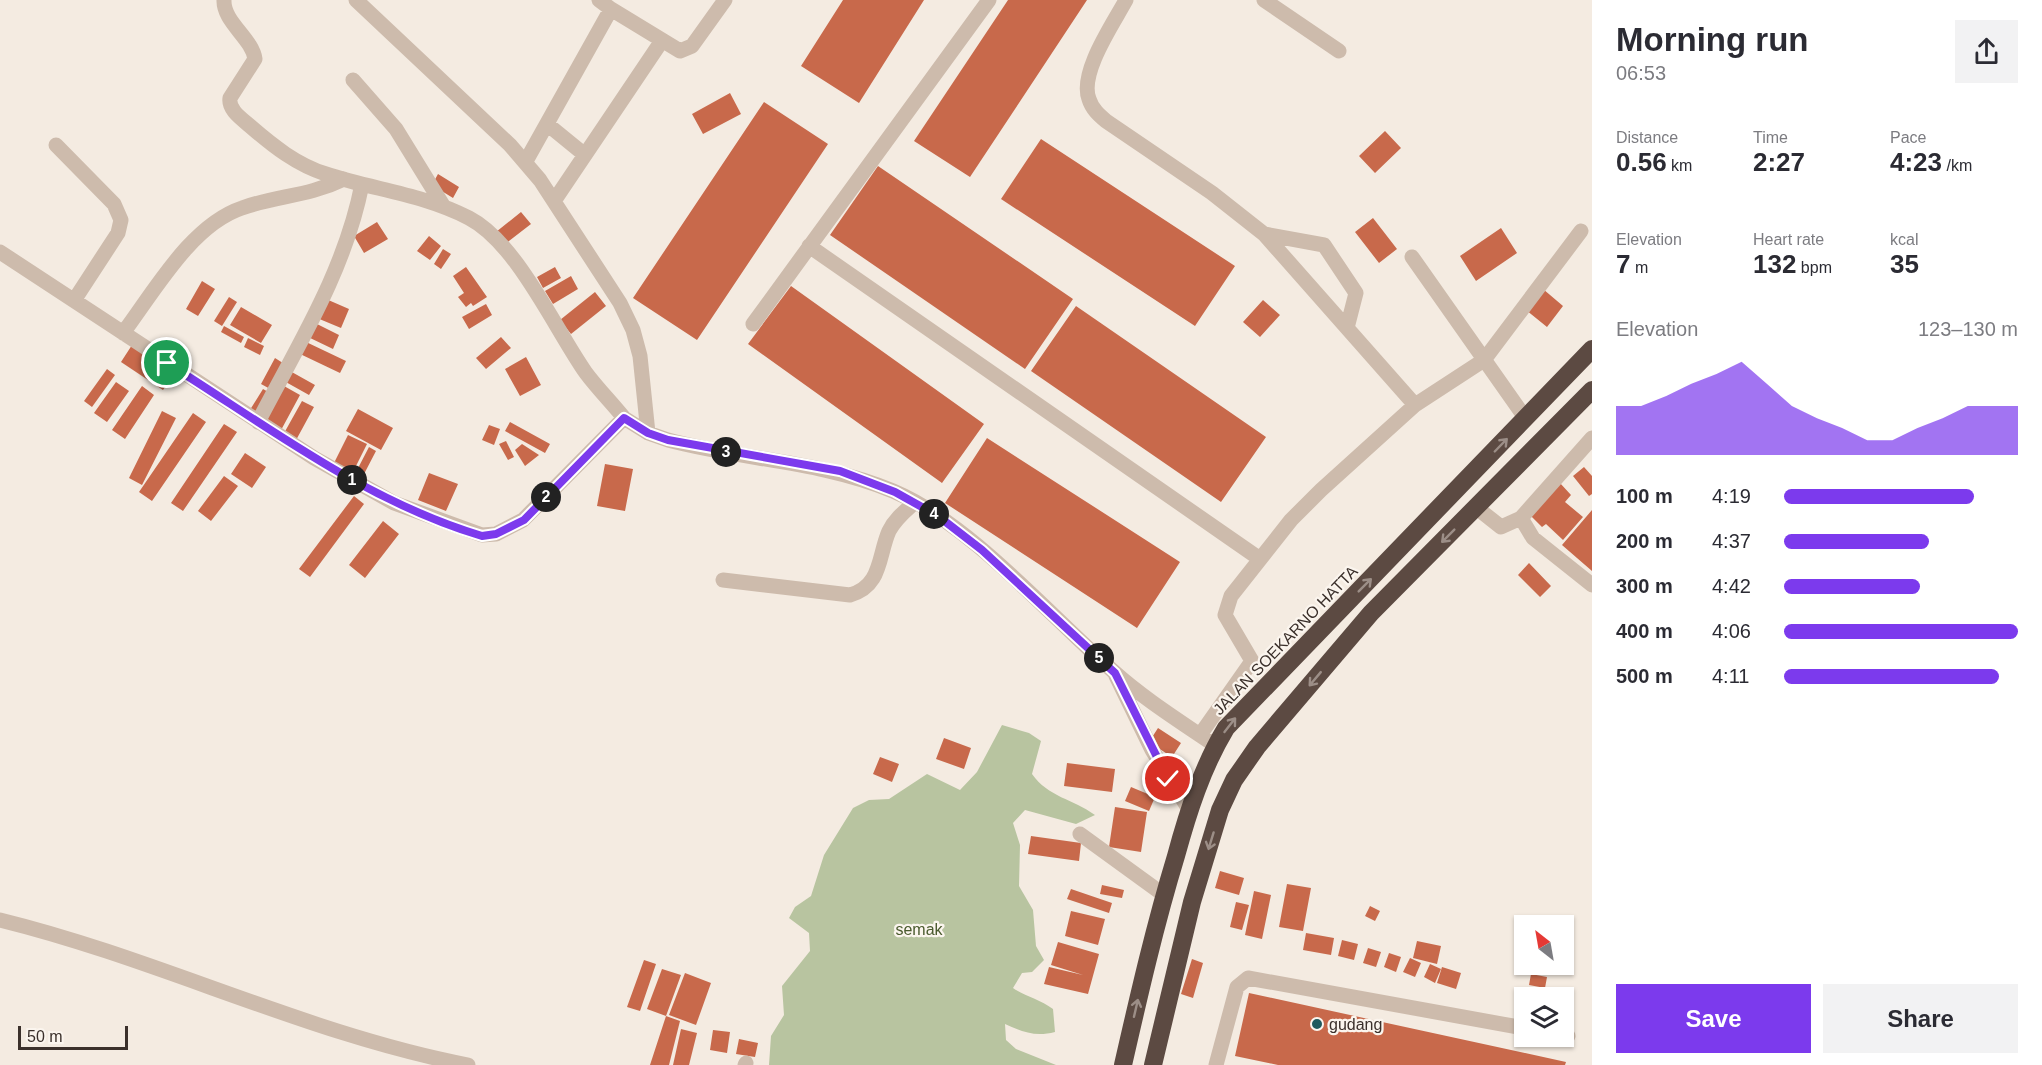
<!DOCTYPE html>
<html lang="en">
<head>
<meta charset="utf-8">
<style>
	:root { --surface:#fff; --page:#f2f2f3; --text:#2b2b33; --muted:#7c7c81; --accent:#7c3aed }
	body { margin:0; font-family:Arial,sans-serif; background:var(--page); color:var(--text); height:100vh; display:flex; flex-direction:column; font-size:22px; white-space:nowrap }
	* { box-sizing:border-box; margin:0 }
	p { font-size:20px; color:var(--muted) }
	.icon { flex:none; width:33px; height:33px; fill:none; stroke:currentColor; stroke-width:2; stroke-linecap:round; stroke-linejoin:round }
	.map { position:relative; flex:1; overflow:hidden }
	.panel { display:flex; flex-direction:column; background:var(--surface); width:450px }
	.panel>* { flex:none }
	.needle { width:39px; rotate:329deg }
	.fabs { position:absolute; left:1514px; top:915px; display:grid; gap:12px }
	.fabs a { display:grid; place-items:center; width:60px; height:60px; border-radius:0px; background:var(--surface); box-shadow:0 2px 4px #0004; font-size:30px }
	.scale { position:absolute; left:18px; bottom:15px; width:110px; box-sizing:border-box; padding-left:6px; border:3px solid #3b302b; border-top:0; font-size:16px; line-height:21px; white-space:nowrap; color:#3b302b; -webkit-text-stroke:4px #fbf5ee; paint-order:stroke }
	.pin { position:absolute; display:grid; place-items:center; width:51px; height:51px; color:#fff; margin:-26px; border:3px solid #fff; border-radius:50%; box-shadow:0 2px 6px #0007 }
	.km { position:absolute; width:30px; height:30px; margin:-15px; border-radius:50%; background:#222; color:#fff; font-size:16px; line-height:30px; text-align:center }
	.round { display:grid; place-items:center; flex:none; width:63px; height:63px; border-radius:0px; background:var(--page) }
	.headline { display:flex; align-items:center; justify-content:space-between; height:102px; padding:0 24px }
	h1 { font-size:33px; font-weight:600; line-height:45px }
	.stats { display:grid; grid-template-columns:repeat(3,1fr); gap:9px; height:102px; padding:6px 24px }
	.stats div { display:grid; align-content:center }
	.stats b { font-size:26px; font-weight:600 }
	.stats small { font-size:16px; font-weight:400 }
	.stats p { font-size:16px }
	.chart { height:168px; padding:12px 24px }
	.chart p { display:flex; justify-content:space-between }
	.chart svg { width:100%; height:108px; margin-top:6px; fill:var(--accent); opacity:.7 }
	.primary-button { display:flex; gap:12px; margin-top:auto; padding:12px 24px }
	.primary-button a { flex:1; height:69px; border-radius:0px; background:var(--accent); color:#fff; font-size:24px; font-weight:600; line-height:69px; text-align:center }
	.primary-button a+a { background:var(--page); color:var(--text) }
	ul { padding:0 24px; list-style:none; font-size:20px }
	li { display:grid; grid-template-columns:96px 72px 1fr; align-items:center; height:45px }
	li i { height:15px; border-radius:8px; background:var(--accent) }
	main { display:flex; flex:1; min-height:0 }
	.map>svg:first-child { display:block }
	.green { fill:#b8c4a0 }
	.building { fill:#c8694b }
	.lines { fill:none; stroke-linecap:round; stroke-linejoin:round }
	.minor { stroke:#cdbbac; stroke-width:15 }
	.highway { stroke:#5c4a42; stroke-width:18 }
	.oneway { stroke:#9c8e87 }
	.route-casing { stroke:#fff; stroke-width:12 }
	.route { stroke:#7c3aed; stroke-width:8 }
	.poi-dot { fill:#1f5a5e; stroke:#fbf5ee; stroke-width:2 }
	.labels { text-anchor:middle; stroke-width:4.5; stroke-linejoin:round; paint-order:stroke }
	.street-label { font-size:16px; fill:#3b302b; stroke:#fbf5ee }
	.park-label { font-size:16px; fill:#4a5a2e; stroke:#fbf5ee }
	.poi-label { font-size:16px; fill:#3b302b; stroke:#fbf5ee; text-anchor:start }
</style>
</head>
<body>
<main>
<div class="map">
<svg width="1592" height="1065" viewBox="0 0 1592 1065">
	<rect width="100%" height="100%" fill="#f4ebe1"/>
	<path class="green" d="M1002,725L1029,733L1041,741L1032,774C1048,797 1073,799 1095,815L1076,824L1025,810L1013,823L1020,845L1019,886L1033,910L1036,946L1044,960L1032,972L1022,973L1013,988C1026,997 1040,999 1053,1009L1055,1032C1035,1037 1023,1032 1005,1024L1006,1040L1016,1049L1056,1065H769L771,1036L784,1015L782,986L810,951L809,933L789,918L795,907L811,896L824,855L853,808L869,800L889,799L927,774L960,790L977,772Z"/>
	<path class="building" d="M843,0H924L859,103L801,66Z
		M1008,0H1087L970,177L914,141Z
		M730,93L741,114L703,134L692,114Z
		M764,102L828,144L697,340L633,298Z
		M1385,131L1401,148L1375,173L1359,156Z
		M1041,139L1235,266L1195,326L1001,199Z
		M878,166L1073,299L1025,369L830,235Z
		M438,174L459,187L453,198L432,185Z
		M521,212L531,224L505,244L496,232Z
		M1373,218L1397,249L1379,263L1355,232Z
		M377,222L388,239L364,253L354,236Z
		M1501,228L1517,253L1476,281L1460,256Z
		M429,236L441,246L430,260L417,251Z
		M443,249L451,254L441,269L434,264Z
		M466,267L487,297L473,306L471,303L466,307L458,297L464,293L453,276Z
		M555,267L561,278L543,288L537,277Z
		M571,276L578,289L553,304L545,291Z
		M202,281L215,289L198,316L186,309Z
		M791,286L984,424L942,483L748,344Z
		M1543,289L1563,306L1547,327L1526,310Z
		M595,292L606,306L571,334L560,320Z
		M229,297L237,302L222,326L214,321Z
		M326,299L349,309L341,328L317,318Z
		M1263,300L1280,315L1260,337L1243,322Z
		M486,304L492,315L469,329L462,317Z
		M1076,306L1266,437L1221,502L1031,371Z
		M241,307L272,325L261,343L230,325Z
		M313,322L339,335L333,349L306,336Z
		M224,326L244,337L241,343L221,332Z
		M501,337L511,348L486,369L476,358Z
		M248,338L264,346L260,355L244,347Z
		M304,341L346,361L340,373L298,353Z
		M132,345L174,374L163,390L121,362Z
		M526,357L541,385L520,396L505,369Z
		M275,358L286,365L272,390L261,384Z
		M107,369L115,375L92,407L84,401Z
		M290,371L315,385L309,395L284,381Z
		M116,382L129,391L107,422L94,413Z
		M142,386L154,395L125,439L112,430Z
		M284,386L300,395L280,432L264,423Z
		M263,389L270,393L255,417L248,413Z
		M302,401L314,407L295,442L283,435Z
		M358,409L393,428L381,450L346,431Z
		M162,411L176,418L142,485L129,478Z
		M193,413L206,422L152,501L139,492Z
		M510,422L550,444L545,453L505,431Z
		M224,424L237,432L183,511L171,503Z
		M489,425L500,429L494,445L482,440Z
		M348,435L367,444L353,472L334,463Z
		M987,438L1180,562L1137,628L945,503Z
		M506,441L514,457L508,460L499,444Z
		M522,444L539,455L525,466L515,450Z
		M369,447L376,451L363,476L356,472Z
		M245,453L266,467L252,488L231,474Z
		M605,464L633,469L625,511L597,506Z
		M1584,467L1592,476V494L1589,496L1573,476Z
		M429,473L458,484L446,511L418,500Z
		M224,476L238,486L211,521L198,511Z
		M1560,483L1571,495L1565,502L1583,517L1563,540L1546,524L1542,527L1530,515Z
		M354,496L364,504L310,577L299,569Z
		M1592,510V571L1562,545Z
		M383,521L399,534L365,578L349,565Z
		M1529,563L1551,586L1540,597L1518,575Z
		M1158,728L1181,743L1172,757L1149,742Z
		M944,738L971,748L964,769L936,759Z
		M880,757L899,764L892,782L873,774Z
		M1067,763L1115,769L1112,792L1064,786Z
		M1131,787L1155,797L1149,811L1125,801Z
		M1115,807L1147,812L1141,852L1109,847Z
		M1031,836L1081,843L1079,861L1028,854Z
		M1220,871L1244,878L1239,895L1215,888Z
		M1287,884L1311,888L1303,931L1279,927Z
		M1102,885L1124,890L1122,898L1100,894Z
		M1071,889L1112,903L1109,913L1067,899Z
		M1254,891L1271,895L1262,939L1245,935Z
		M1236,902L1249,905L1242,930L1230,927Z
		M1370,906L1380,911L1375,921L1365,916Z
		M1071,911L1105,919L1098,945L1065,936Z
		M1306,933L1334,938L1331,955L1303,950Z
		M1342,940L1358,944L1354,960L1338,956Z
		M1417,941L1441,946L1437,964L1413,958Z
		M1058,942L1099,954L1088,994L1044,984L1049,967L1083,975L1051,965Z
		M1368,948L1381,952L1376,967L1363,963Z
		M1389,953L1401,957L1396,972L1384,967Z
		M1410,958L1421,963L1415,977L1403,972Z
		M1192,959L1203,963L1193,998L1181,994Z
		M644,960L656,964L640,1011L627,1007Z
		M1430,964L1441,969L1435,983L1424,977Z
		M1442,967L1461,973L1456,989L1437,983Z
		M662,969L681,975L666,1016L647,1009Z
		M685,973L711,983L696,1025L669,1015Z
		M1531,974L1547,977L1545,988L1529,985Z
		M1249,993L1566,1062L1565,1065H1278L1235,1056Z
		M666,1016L680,1021L669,1065H650Z
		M681,1029L697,1033L689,1065H673Z
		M713,1030L730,1032L727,1053L710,1050Z
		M739,1039L758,1043L755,1057L736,1054Z"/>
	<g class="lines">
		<path class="minor" d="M224,0C223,22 252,38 255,59L230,98C228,110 242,119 250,126C273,146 297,165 326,174C375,190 422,194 469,218C517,243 555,329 586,373C598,389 612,403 624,418
			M356,0L510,145L540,180L620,303L633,330L640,356L648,433
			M1126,0C1113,24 1079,73 1089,99C1092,109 1099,115 1106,121L1212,193L1264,234L1415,405
			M1264,0L1339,51
			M611,9L680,51L692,46L725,0
			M353,80L396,129L444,207
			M547,124L585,155
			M56,145L114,204L121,220L118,233L75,299
			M526,161L611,9L599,0
			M554,201L661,42
			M1264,234L1324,245L1356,293L1347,328
			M809,246L1260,559
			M0,252L314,458L394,503L482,535L496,534L523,520L624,418L648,433L668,440C743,460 821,461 893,491C970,523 1050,616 1113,671C1144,699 1181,722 1216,746
			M1412,257L1526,419
			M753,324L989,0
			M123,333C154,292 191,225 242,208C278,195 307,197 344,179
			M258,422C298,345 345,271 362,184
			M1477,508L1501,527L1521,518L1592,438
			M1521,518L1533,538L1592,585
			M723,580L850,595C882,586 878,556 889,531C895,519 905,511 914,503
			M1116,676L1152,750L1190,811
			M1200,735L1252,661L1225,615L1231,596L1291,520L1321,490L1415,405L1484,360L1581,231
			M1080,834L1164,895
			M0,920C159,959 307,1034 468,1065
			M1563,1035L1568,1036
			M745,1065L746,1063
			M1216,1065L1237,987L1248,978L1524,1028"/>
		<path class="highway" d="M1123,1065C1139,995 1155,925 1176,856C1188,812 1202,768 1226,728L1592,349
			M1153,1065L1192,902L1220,810L1234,780L1257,747L1371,613L1592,390"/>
	</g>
	<defs><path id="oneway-shaft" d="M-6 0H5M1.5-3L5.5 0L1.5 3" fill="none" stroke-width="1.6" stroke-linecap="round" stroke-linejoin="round" transform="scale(1.5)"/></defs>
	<g class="oneway">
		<use href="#oneway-shaft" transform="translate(1501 445) rotate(-46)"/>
		<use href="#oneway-shaft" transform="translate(1448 536) rotate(135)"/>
		<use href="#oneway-shaft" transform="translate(1365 585) rotate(-45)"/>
		<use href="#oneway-shaft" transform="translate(1315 679) rotate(130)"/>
		<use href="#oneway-shaft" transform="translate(1230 725) rotate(-52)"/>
		<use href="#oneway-shaft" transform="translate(1211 841) rotate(107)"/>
		<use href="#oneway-shaft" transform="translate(1136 1008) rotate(-77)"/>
	</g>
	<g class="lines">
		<defs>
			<path id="route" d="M167,363C269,427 365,501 482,536L496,534L524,520L624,418L648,433L668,440L840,471L895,492L938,516L982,550L1115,673L1168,779"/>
		</defs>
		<use href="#route" class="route-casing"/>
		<use href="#route" class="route"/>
	</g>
	<circle class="poi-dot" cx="1317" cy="1024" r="6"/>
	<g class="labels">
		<g class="street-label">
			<text transform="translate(1285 640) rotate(-46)" y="6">JALAN SOEKARNO HATTA</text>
		</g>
		<g class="park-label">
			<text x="919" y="935">semak</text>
		</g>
		<g class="poi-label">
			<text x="1329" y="1030">gudang</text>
		</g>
	</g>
</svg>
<div class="fabs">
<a><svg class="needle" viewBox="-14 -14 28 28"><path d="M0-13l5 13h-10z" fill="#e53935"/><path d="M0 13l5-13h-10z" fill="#7c7c81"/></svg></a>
<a><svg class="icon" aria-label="layers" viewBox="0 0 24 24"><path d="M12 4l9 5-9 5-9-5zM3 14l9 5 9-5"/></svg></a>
</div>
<div class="scale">50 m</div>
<div class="pin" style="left:167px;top:363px;background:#1e9e55"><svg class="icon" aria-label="arrive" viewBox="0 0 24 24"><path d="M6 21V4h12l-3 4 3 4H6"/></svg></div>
<div class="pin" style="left:1168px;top:779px;background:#d93025"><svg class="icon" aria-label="check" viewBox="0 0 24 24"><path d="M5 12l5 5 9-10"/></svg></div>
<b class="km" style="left:352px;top:480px">1</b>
<b class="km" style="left:546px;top:497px">2</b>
<b class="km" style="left:726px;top:452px">3</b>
<b class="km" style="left:934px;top:514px">4</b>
<b class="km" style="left:1099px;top:658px">5</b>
</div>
<section class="panel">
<div class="headline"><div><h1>Morning run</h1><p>06:53</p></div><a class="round"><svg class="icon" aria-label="share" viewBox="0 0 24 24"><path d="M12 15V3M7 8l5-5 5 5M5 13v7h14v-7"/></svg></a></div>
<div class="stats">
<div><p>Distance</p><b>0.56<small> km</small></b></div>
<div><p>Time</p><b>2:27</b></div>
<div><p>Pace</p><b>4:23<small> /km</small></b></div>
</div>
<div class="stats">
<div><p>Elevation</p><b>7<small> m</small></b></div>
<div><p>Heart rate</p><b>132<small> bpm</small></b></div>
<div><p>kcal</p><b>35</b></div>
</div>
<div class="chart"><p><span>Elevation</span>123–130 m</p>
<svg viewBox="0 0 160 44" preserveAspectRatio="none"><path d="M0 44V24L10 24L20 20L30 15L40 11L50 6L60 15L70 24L80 29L90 33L100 38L110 38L120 33L130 29L140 24L150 24L160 24V44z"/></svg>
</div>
<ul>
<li><b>100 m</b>4:19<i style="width:81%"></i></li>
<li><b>200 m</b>4:37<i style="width:62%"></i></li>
<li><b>300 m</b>4:42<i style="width:58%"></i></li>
<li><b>400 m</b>4:06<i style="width:100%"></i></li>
<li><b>500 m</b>4:11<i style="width:92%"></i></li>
</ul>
<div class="primary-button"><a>Save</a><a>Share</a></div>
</section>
</main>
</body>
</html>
